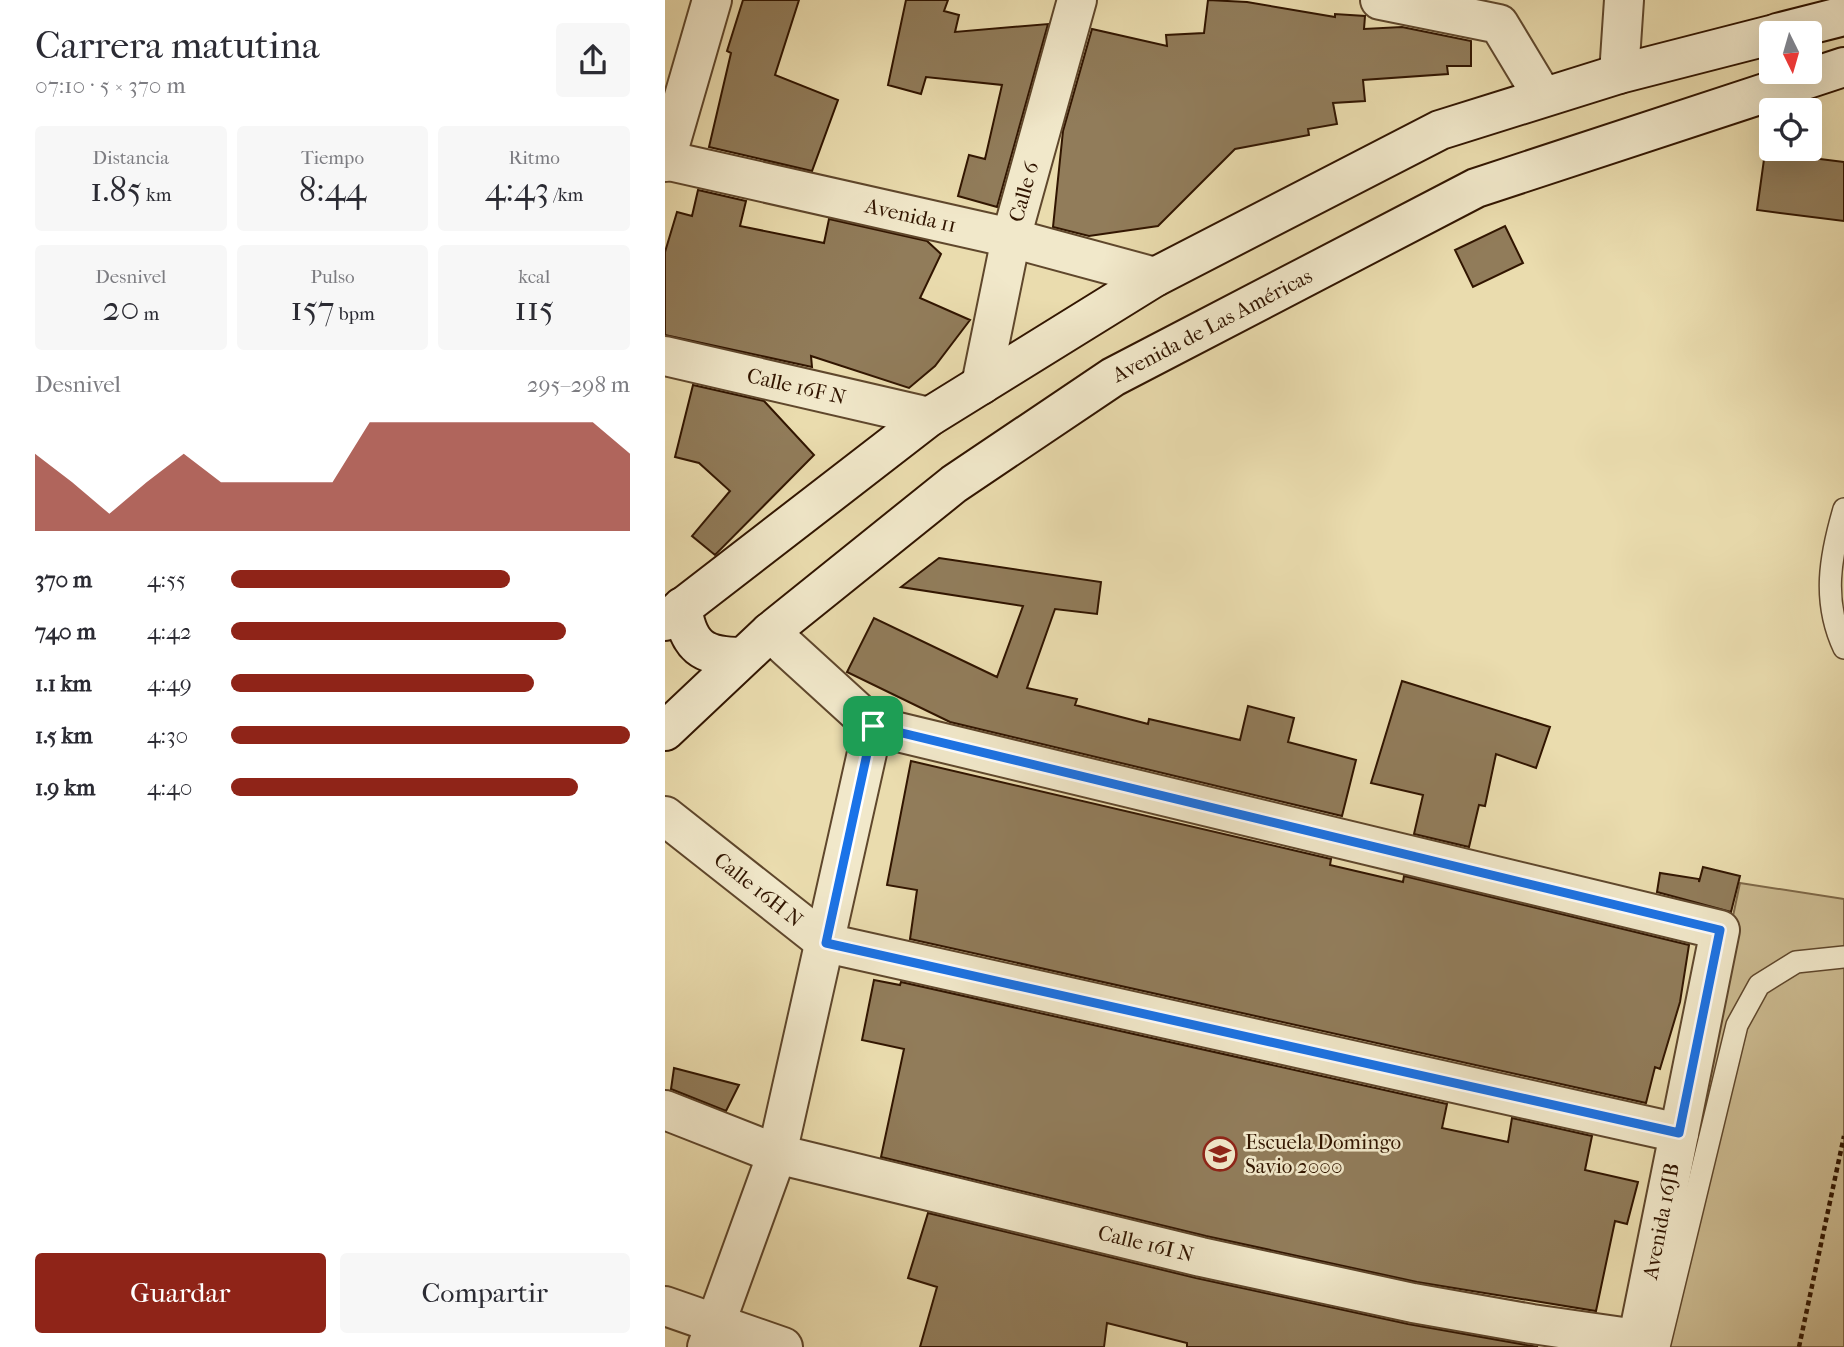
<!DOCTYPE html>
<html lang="es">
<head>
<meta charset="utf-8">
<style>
	:root { --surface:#fff; --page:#f7f7f7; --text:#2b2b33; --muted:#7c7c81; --accent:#8f2418 }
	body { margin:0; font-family:"IM FELL French Canon",serif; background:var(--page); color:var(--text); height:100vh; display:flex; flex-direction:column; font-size:26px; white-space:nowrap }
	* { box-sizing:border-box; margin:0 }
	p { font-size:23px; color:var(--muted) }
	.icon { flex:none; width:38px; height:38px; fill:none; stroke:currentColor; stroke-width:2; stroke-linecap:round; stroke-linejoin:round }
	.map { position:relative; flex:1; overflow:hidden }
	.sheet { display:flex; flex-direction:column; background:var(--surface); width:665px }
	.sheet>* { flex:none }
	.needle { width:46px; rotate:175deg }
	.fabs { position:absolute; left:1094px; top:21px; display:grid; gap:14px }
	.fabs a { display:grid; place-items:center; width:63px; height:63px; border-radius:7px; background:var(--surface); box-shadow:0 7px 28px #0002; font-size:35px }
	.pin { position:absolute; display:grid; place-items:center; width:60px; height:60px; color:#fff; margin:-30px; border-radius:14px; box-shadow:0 4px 10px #0006 }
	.round { display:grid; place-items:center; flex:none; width:74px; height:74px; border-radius:7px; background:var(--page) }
	.summary { display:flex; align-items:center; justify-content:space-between; height:119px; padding:0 35px }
	h1 { font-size:38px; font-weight:600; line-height:52px }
	.stats { display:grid; grid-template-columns:repeat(3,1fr); gap:10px; height:119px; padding:7px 35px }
	.stats div { display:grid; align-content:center; border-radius:7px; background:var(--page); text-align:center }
	.stats b { font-size:35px; font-weight:600 }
	.stats small { font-size:19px; font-weight:400 }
	.stats p { font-size:19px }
	.chart { height:196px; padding:14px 35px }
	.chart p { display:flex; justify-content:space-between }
	.chart svg { width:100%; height:126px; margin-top:7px; fill:var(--accent); opacity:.7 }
	.primary-button { display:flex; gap:14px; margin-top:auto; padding:14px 35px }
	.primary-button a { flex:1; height:80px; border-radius:7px; background:var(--accent); color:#fff; font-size:28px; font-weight:600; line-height:80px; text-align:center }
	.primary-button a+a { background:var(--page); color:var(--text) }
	ul { padding:0 35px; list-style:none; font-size:23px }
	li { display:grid; grid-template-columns:112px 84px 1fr; align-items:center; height:52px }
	li i { height:18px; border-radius:9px; background:var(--accent) }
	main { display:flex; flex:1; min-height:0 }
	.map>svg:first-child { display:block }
	.green { fill:#cbba90; stroke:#7e6848; stroke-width:2 }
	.building { fill:#917c5a; stroke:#311500; stroke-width:2 }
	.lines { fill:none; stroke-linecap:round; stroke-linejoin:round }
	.service-casing { stroke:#5f472c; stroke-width:24 }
	.minor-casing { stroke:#5f472c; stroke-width:42 }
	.secondary-casing { stroke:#311500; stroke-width:42 }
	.path { stroke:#311500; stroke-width:4.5; stroke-dasharray:5 3.5; stroke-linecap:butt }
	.service { stroke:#f1e8ca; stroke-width:21 }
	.minor { stroke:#f1e8ca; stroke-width:38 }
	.secondary { stroke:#f1e8ca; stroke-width:38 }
	.route-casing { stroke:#fff; stroke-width:14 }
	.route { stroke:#1a73e8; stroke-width:9 }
	.labels { text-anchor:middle; stroke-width:5; stroke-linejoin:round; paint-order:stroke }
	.street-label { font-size:21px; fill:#311500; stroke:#f1e8ca }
	.poi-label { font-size:21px; fill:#311500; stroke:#f1e8ca; text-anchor:start }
</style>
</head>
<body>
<main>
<section class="sheet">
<div class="summary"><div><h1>Carrera matutina</h1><p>07:10 · 5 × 370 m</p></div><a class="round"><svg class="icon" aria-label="share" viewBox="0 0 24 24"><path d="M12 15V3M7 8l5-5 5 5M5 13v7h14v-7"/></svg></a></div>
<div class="stats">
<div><p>Distancia</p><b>1.85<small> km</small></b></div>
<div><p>Tiempo</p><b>8:44</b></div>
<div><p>Ritmo</p><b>4:43<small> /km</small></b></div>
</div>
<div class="stats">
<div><p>Desnivel</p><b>20<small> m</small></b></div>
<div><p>Pulso</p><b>157<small> bpm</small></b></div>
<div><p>kcal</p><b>115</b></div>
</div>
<div class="chart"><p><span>Desnivel</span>295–298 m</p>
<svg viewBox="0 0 160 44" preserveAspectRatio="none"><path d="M0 44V17L10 27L20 38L30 27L40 17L50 27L60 27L70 27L80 27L90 6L100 6L110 6L120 6L130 6L140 6L150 6L160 17V44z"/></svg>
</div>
<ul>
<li><b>370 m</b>4:55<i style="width:70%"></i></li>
<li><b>740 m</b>4:42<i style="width:84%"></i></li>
<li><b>1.1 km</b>4:49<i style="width:76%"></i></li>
<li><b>1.5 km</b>4:30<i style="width:100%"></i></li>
<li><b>1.9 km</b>4:40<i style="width:87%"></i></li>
</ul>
<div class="primary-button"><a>Guardar</a><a>Compartir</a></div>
</section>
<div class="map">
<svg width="1179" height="1347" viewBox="0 0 1179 1347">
	<rect width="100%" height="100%" fill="#eadcae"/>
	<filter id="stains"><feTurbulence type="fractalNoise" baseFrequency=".00286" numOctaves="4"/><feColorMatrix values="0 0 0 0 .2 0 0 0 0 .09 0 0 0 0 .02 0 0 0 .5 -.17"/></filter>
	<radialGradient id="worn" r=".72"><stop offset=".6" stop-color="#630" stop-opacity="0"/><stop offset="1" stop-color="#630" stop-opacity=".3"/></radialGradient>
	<path class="green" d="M1075,883L1179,899V1347H977Z"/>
	<path class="building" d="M78,0H134L110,75L173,100L147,171L44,147L66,53L62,51Z
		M241,0H283L279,11L294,15L290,32L383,24L332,207L293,196L304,155L320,159L337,85L261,77L256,94L223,85Z
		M543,0L582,2L670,17V14L700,16L699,29L737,27L806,41V66H782L783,74L698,80L700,101L668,103L672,124L643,129L644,135L570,149L493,226L424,236L388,227L398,131L427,29L502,46L501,35L539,33Z
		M1100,152L1179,162V221L1092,210Z
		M33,190L81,201L75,226L159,243L164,219L262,241L276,254L255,298L305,320L270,366L244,388L146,356L147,367L0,335V252L12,212L27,216Z
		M840,226L858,263L808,287L790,250Z
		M28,385L99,401L149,455L50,555L27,536L65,491L34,463L10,457Z
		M274,558L436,582L432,614L390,609L362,688L412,699L410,705L483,724L484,719L575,740L583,706L629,718L623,742L691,760L677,816L285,722L182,672L209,618L332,677L358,606L236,587Z
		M737,681L885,727L871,768L831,754L820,806L814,805L804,847L749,834L758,795L706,783Z
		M246,761L666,859L665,865L738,882L739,876L1024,945L1015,1002L995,1069L990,1067L981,1103L245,939L252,890L222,885Z
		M1038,867L1075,876L1066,912L992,892L995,873L1034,879V882Z
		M209,980L235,985L236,982L782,1104L777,1128L843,1142L847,1118L927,1136L920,1170L973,1182L962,1224L950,1221L931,1311L752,1282L541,1236L216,1157L239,1049L197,1040Z
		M9,1068L74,1085L61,1111L6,1089Z
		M263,1213L531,1278L743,1324L873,1347H522V1343L442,1323L439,1347H255L272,1287L243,1278Z"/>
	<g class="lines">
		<defs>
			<path id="service" d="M1179,509C1165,557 1157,601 1179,648
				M994,1347L1072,1025L1094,985L1131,962L1179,957"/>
			<g id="minor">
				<path d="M715,0L834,24L878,97"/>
				<path d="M954,74L959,0"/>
				<path id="s1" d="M0,160L346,238L490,277"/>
				<path d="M0,162L47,0"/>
				<path id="s2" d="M0,356L264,417"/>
				<path id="s3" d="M316,385L346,238L412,0"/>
				<path d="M105,632L208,726L1055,930L971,1347"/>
				<path id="s4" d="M0,816L161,943L1014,1133"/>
				<path id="s5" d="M0,1110L112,1154L536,1257L748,1303L867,1324L972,1339"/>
				<path d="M0,1306L118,1347"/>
				<path d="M42,1347L112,1154L208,726"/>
			</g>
			<g id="secondary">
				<path d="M1112,33L1179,16"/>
				<path d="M17,607C23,646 37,657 76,657"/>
				<path d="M0,621L264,417L490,277L775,130L954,74L1106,35"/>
				<path id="s6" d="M0,731L105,632L289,484L448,377L811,188L1179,67"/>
			</g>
		</defs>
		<use href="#service" class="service-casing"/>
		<use href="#minor" class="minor-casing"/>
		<use href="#secondary" class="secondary-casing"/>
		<path class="path" d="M1134,1347L1179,1136"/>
		<use href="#service" class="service"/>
		<use href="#minor" class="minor"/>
		<use href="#secondary" class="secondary"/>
	</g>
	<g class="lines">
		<defs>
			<path id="route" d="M208,726L1055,930L1014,1133L161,943Z"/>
		</defs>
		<use href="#route" class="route-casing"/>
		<use href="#route" class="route"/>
	</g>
	<defs>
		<symbol id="school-ring" viewBox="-11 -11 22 22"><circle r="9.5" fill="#f1e8ca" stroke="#8f2418" stroke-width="1.5"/><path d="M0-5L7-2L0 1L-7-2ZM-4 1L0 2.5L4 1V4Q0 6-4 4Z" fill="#8f2418"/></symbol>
	</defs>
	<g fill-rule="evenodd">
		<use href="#school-ring" x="536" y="1135" width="38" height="38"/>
	</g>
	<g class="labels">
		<g class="street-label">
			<text dy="7" stroke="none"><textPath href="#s3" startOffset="198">Calle 6</textPath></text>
			<text dy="7" stroke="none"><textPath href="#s1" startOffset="252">Avenida 11</textPath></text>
			<text dy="7" stroke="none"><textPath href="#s6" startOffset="684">Avenida de Las Américas</textPath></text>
			<text dy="7" stroke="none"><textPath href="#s2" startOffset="135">Calle 16F N</textPath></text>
			<text dy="7" stroke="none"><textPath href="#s4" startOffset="119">Calle 16H N</textPath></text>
			<text transform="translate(996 1221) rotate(-79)" y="7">Avenida 16JB</text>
			<text dy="7" stroke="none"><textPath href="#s5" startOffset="500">Calle 16I N</textPath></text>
		</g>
		<g class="poi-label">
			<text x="580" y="1149">Escuela Domingo<tspan x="580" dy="24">Savio 2000</tspan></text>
		</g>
	</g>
	<rect width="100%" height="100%" filter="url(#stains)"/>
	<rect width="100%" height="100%" fill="url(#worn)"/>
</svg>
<div class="fabs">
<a><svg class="needle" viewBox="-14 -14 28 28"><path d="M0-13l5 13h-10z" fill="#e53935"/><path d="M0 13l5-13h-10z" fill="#7c7c81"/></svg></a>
<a><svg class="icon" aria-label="locate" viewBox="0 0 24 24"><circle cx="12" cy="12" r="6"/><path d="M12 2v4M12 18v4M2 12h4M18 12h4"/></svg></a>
</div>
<div class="pin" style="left:208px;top:726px;background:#1e9e55"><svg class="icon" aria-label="arrive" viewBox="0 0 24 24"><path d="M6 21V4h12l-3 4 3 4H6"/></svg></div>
</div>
</main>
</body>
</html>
